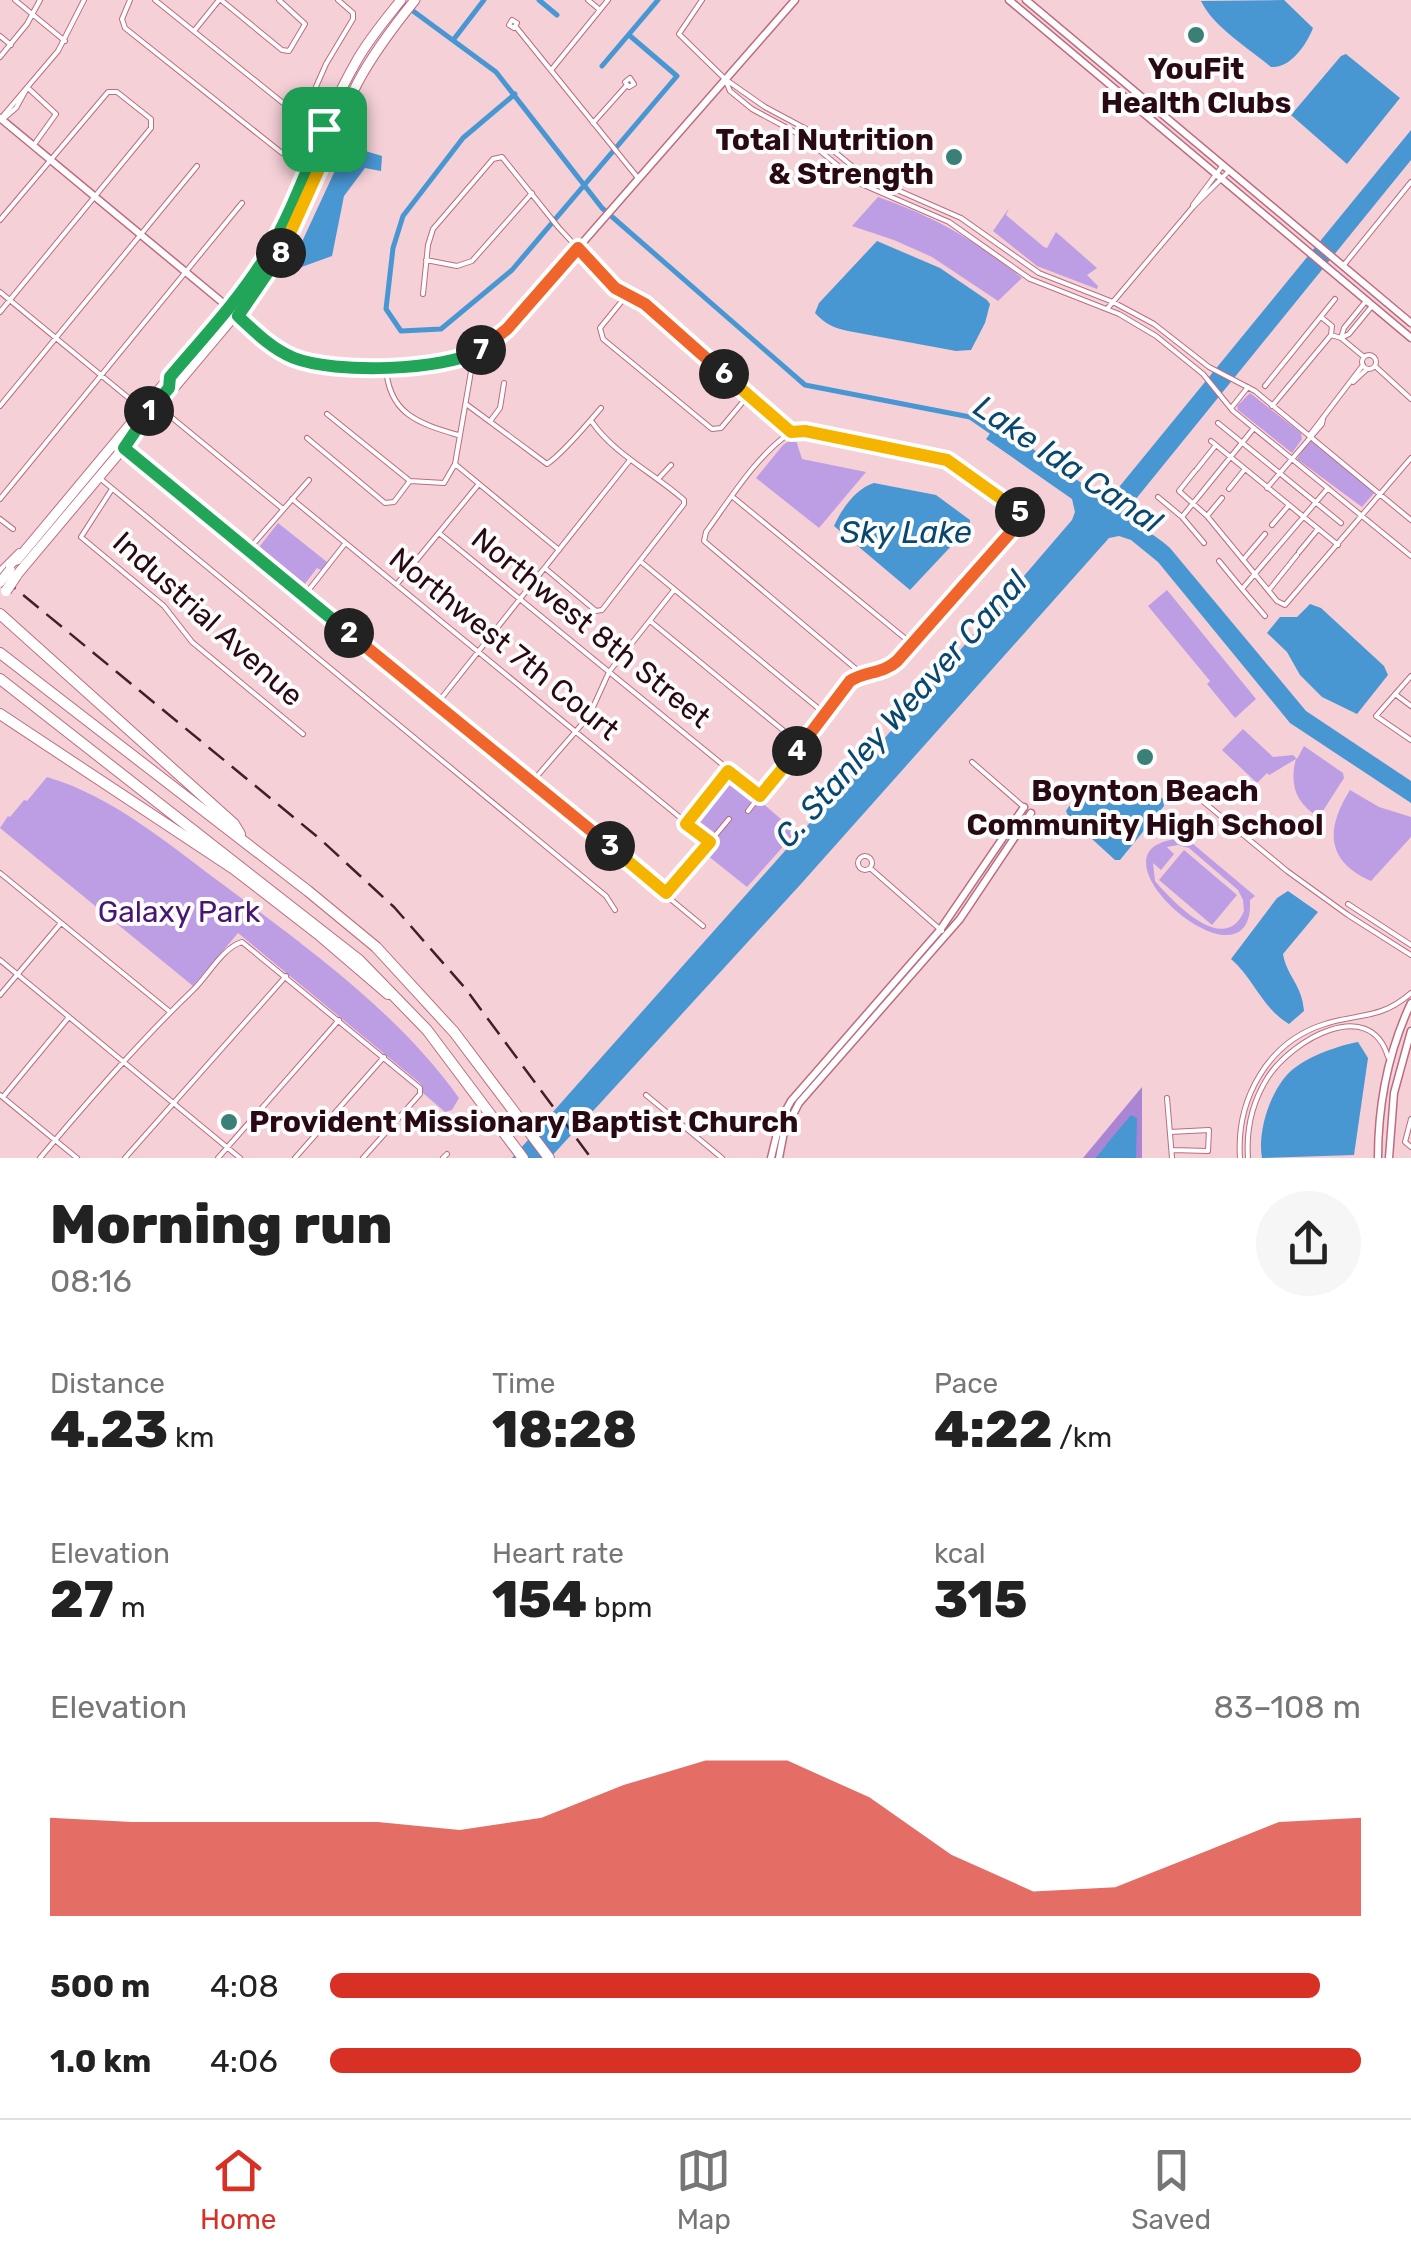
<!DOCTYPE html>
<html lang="en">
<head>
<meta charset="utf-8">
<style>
	:root { --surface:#fff; --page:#f6f6f6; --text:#222; --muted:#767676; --line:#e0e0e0; --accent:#d93025 }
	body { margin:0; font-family:Rubik,sans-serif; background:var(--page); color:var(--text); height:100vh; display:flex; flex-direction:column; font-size:38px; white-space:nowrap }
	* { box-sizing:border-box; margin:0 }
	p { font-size:32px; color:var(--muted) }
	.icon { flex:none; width:55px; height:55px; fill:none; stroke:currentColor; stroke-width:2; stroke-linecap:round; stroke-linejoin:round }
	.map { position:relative; height:1158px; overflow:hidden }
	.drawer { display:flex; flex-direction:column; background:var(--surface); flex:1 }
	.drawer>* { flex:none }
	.pin { position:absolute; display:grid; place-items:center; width:85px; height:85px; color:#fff; margin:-42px; border-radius:20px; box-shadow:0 5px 15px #0006 }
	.km { position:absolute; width:50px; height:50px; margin:-25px; border-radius:50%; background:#222; color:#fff; font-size:28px; line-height:50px; text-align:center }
	.round { display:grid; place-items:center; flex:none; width:105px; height:105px; border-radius:52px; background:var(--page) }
	.overview { display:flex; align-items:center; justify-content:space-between; height:170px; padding:0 50px }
	h1 { font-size:55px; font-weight:800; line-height:75px }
	.metrics { display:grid; grid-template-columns:repeat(3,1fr); gap:15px; height:170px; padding:10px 50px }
	.metrics div { display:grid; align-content:center }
	.metrics b { font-size:50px; font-weight:800 }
	.metrics small { font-size:28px; font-weight:400 }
	.metrics p { font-size:28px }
	.chart { height:280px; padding:20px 50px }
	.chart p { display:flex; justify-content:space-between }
	.chart svg { width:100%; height:180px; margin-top:10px; fill:var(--accent); opacity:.7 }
	ul { padding:0 50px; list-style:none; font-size:32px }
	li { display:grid; grid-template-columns:160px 120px 1fr; align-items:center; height:75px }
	li i { height:25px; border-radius:12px; background:var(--accent) }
	.dock { display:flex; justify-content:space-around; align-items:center; height:140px; border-top:2px solid var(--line); background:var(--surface); font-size:28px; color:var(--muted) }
	.dock a { display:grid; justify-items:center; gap:5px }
	.dock .selected { color:var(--accent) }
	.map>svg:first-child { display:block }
	.green { fill:#bd9ee4; fill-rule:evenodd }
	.forest { fill:#a985d4 }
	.water { fill:#4897d3 }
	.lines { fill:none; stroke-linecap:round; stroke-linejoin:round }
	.canal { stroke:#4897d3; stroke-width:5 }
	.street-casing { stroke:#bd6c80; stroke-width:6 }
	.secondary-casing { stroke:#bd6c80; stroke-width:9 }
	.primary-casing { stroke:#bd6c80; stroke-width:11 }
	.highway-casing { stroke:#bd6c80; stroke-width:12 }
	.street { stroke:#fff; stroke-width:4 }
	.secondary { stroke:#fff; stroke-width:6 }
	.primary { stroke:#fff; stroke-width:9 }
	.highway { stroke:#fff; stroke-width:10 }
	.rail { stroke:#3f1f29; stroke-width:2.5; stroke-dasharray:20 10; stroke-linecap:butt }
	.primary-bridge-casing { stroke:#bd6c80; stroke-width:11; stroke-linecap:butt }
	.highway-bridge-casing { stroke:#bd6c80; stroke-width:12; stroke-linecap:butt }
	.primary-bridge { stroke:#fff; stroke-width:9 }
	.highway-bridge { stroke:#fff; stroke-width:10 }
	.split-1-casing { stroke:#fff; stroke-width:20 }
	.split-2-casing { stroke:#fff; stroke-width:20 }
	.split-3-casing { stroke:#fff; stroke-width:20 }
	.split-4-casing { stroke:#fff; stroke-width:20 }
	.split-5-casing { stroke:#fff; stroke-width:20 }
	.split-6-casing { stroke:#fff; stroke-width:20 }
	.split-7-casing { stroke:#fff; stroke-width:20 }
	.split-8-casing { stroke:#fff; stroke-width:20 }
	.split-9-casing { stroke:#fff; stroke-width:20 }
	.split-1 { stroke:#22a559; stroke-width:12 }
	.split-2 { stroke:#22a559; stroke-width:12 }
	.split-3 { stroke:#f0652b; stroke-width:12 }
	.split-4 { stroke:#f5b400; stroke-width:12 }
	.split-5 { stroke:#f0652b; stroke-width:12 }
	.split-6 { stroke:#f5b400; stroke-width:12 }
	.split-7 { stroke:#f0652b; stroke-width:12 }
	.split-8 { stroke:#22a559; stroke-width:12 }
	.split-9 { stroke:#f5b400; stroke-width:12 }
	.poi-dot { fill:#3a8077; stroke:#fcfcfc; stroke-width:4 }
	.labels { text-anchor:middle; stroke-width:8; stroke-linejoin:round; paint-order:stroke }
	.poi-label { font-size:30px; font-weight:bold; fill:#290a14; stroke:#fcfcfc }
	.street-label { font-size:30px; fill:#290a14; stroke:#fcfcfc }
	.park-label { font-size:30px; fill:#481572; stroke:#fcfcfc }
	.water-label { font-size:32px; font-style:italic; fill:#0a476f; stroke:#fcfcfc }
</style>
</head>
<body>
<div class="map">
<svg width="1411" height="1158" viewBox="0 0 1411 1158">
	<rect width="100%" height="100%" fill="#f5d0d7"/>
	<path class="green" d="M878,197C935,217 975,240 1022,278L998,301L932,257L894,240L852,226Z
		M1009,208L1006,215L1044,247L1047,248L1056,232L1097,268L1087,275L1098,286L1097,289L1037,266L993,231Z
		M1250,393L1301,433L1302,439L1292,453L1238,410L1237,406Z
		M795,437L802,459L866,472L819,528L756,478L783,445Z
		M1313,442L1372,490L1374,493L1362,507L1297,459L1307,443Z
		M278,523L327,562L321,570L317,568L301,589L261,556L260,546Z
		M1167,590L1256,699L1235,718L1207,684L1210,681L1148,606Z
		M1243,729L1273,757L1293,755L1297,759L1304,746L1343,773L1344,778L1319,817C1296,804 1289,784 1296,759L1269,775L1267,773L1257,783L1222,750Z
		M47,777C112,796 167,843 221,883C305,946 397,1011 459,1098L452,1110L445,1112L423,1093L421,1084L238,933L193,986L0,828L8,816L10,817L24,800L27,801Z
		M732,777L796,832L747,887L707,855L716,843L694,824V820Z
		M1350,790L1379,807L1411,817V837L1371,881C1325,861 1326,828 1350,790Z
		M1180,833L1255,896L1250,900C1255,1002 1076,850 1177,839ZM1178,845L1189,848L1238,890L1243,900L1244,911C1225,957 1173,902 1155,881L1153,863L1161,870L1174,854L1167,847Z
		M1184,850L1237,895L1212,925L1159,880Z"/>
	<path class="forest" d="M1142,1087V1158H1136V1139L1106,1145L1095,1158H1083Z"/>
	<path class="water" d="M1284,0L1313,28C1307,44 1290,69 1271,67C1250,49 1213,27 1201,1Z
		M1346,54L1400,98L1347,164L1291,115L1341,56Z
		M1411,130V160L1131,505L1129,512C1136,528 1157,535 1170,548L1306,711L1411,781V803L1290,723L1158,562L1131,540L1119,536L1109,538L800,885L550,1158H512L871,754L1072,520L1075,512L1072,499L986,439L997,424L1083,484L1095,496L1115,492Z
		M352,147L382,156L381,171L365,168L344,196L332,256L296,269L294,259L345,149Z
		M877,241L940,268L987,300L990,304L985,323L971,350L956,351L848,331C834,328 825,324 815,313L819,303Z
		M874,483L936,495L970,520V526L910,590L834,526C841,510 856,488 874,483Z
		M1310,604L1321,608L1384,666L1388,675L1357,714L1322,697L1300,675L1287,652L1267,633L1280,617H1297Z
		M1132,787L1153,792L1163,799L1164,806L1120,860H1115L1069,818L1066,811C1079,788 1108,789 1132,787Z
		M1288,891L1318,912L1283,954C1287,977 1302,984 1304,1011L1289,1024C1262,1008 1254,979 1231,959L1277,898Z
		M1358,1042L1368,1058L1354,1155L1262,1158C1257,1131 1271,1088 1292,1070C1309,1056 1337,1046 1358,1042Z
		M1131,1115L1137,1118L1136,1158H1095Z"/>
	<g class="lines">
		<path class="canal" d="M539,0L557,15
			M409,8L496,72L602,208L805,385L970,417L996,435
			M454,39L484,0
			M602,66L658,0
			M515,94L463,138L403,216L393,248L386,309L401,331L441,329L512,270L677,76L629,35"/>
		<defs>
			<path id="street" d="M15,0L65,41
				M130,0L122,19L125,28L282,153L289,148L326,64L353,19V13L338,0
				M155,0L293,111L321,128
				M221,0L282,50L289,51L305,24L279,0
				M588,0L600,10
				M702,0L679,34L725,79L765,107L808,130L863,175L961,218L1039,273L1113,302L1154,324L1209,367L1255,391L1411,520
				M512,20L517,23L514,28L509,25Z
				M516,27L638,178
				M194,31L219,0
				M0,36L11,45
				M0,57L27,24L40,0
				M552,69L608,0
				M630,78L634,84L629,87L625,82Z
				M725,79L730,91L752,109L802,136L859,183L949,222L1030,279L1119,314L1156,336L1203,374L1233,411L1411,556
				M28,88L56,114L33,146
				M303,116L309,115L336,126
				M2,117L58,51L84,0
				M2,120L16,108L26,90
				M593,123L626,86
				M1193,205L1223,165
				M0,220L108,92H117L151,119V128L0,312
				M426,260L457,266L472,261L532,193
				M1343,266L1411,182
				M0,292L142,409
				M423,294L428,245L433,229L493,159L502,157L559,228L615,288L645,304L791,432H809L947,460L1020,512L1018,524L897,661C881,675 860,671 845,686L748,811
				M626,296L600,328L603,339L712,429L721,428L747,397
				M1107,309L1193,207L1229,171
				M1331,335L1341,338L1364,357
				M1341,338L1344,328L1366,301
				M1341,338L1349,334L1372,306
				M1362 362a7 7 0 1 1 14 0a7 7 0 1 1-14 0Z
				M386,366C388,413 417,423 458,435
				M1375,366L1411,399
				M1353,382L1367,369
				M1265,386L1335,299
				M466,404L547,464C561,455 590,421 601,408
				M0,406L197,166
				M1272,406L1331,335L1332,326L1321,317
				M159,407L283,509
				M1232,407L1248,387
				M327,414L410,481L444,483L455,464L474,354
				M491,420L500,408L504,383
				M1218,423L1341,523
				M791,432C756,456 731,498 706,532L704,541L862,674
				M1309,436L1363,365
				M307,438L385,503L394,502L409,482
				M1211,441L1338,545
				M124,448L703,926
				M455,464L559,550
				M1197,469L1216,445
				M1195,471L1179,491L1207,516L1277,601L1285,605L1411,458
				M659,478L671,465
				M102,480L606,896L615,910
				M1267,488L1322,424L1323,419
				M112,489L81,537L164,606L192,642L303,734
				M1229,489L1245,469
				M1158,497L1182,517L1204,543
				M734,498L912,644
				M0,499L242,203
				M292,499L710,842
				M1207,516L1222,498
				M1182,517L1254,428
				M0,519L13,529
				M1272,525L1289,505
				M439,533L761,796
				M248,550L309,480
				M1299,552L1318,529
				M1243,560L1265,534
				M640,561L824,713
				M1219,561L1242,589
				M546,569L596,611L602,610L684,504V500C655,474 614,454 592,422
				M397,584L478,485
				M1269,590L1297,555
				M304,596L344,545
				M1265,616L1242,589L1328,488
				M650,621L801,745
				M1411,676L1376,716L1411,740
				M1395,694L1411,706
				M436,705L630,460
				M972,762L1025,808
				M532,782L589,716L609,672L674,590
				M1175,783L1188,789L1287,871L1348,915L1411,955
				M687,824L729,771
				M858 863a7 7 0 1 1 14 0a7 7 0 1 1-14 0Z
				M870,868L942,931
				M0,873L169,1011
				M667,893L729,819
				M1348,904L1411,945
				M0,960L240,1158
				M0,995L61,923
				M0,1095L77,1158
				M646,1095L722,1158
				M3,1097L69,1017
				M1167,1098L1172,1158
				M1411,1119L1405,1142L1411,1147
				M1170,1132L1209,1130L1208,1151L1172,1150
				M40,1158C89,1100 138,1043 193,990C208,976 222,948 242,942L420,1088V1094L363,1158
				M125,1158L286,976
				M218,1158L339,1020
				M295,1158L384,1057
				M443,1158L447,1154
				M1240,1158C1236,1100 1267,1042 1325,1024C1359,1013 1380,1020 1411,993
				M1248,1158C1246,1129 1252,1102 1268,1077C1292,1040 1370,995 1388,1057"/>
			<path id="secondary" d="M1009,0L1411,338
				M1026,0L1411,323
				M0,118L281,351L312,364L330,366C392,368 460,375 507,329L795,0
				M771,1158L780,1121L791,1101L940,930L1024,807
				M779,1158L784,1132L799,1103L960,919L1031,813
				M1378,1158C1378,1104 1388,1052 1411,1003
				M1389,1158L1394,1093L1411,1031"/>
			<path id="primary" d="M17,560L252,278C296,210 316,132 356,62C368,40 385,20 401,0
				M16,576L262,283C304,220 324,148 358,82C374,52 394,26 415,0"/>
			<path id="highway" d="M0,574L20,554
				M0,614L234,824L240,834
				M0,653L308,891L376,947L454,1032L549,1158
				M0,679L359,960L427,1030L523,1158
				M0,714L234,869L318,934L388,994"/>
		</defs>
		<use href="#street" class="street-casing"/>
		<use href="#secondary" class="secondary-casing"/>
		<use href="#primary" class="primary-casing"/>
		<use href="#highway" class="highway-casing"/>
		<use href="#street" class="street"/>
		<use href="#secondary" class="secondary"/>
		<use href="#primary" class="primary"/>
		<use href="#highway" class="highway"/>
		<path class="rail" d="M0,576L320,839L394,907L465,988L591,1158"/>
		<defs>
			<path id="primary-bridge" d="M0,582L10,570"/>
			<path id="highway-bridge" d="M6,591L16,576"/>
		</defs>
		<use href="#primary-bridge" class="primary-bridge-casing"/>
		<use href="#highway-bridge" class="highway-bridge-casing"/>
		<use href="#primary-bridge" class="primary-bridge"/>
		<use href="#highway-bridge" class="highway-bridge"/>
	</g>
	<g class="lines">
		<defs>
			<path id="split-1" d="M149,411L169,388L170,377C203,338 239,300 266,256C290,216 306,172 324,129"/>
			<path id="split-2" d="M149,411L124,448L349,633"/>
			<path id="split-3" d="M349,633L610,846"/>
			<path id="split-4" d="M610,846L666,893L710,842L686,824L728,771L760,796L797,751"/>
			<path id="split-5" d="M797,751L850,681C865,671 883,674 897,661L1018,524L1020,512"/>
			<path id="split-6" d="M724,374L791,432L805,431L947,460L1020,512"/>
			<path id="split-7" d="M481,350L507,329L578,248L615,288L645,304L724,374"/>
			<path id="split-8" d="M281,253L238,316C255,332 272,349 294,358C335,374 443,371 481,350"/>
			<path id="split-9" d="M281,253L338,127L326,123L324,129"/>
		</defs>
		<use href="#split-1" class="split-1-casing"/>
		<use href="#split-2" class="split-2-casing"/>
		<use href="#split-3" class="split-3-casing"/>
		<use href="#split-4" class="split-4-casing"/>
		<use href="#split-5" class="split-5-casing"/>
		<use href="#split-6" class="split-6-casing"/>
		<use href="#split-7" class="split-7-casing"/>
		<use href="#split-8" class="split-8-casing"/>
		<use href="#split-9" class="split-9-casing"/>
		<use href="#split-1" class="split-1"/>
		<use href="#split-2" class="split-2"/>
		<use href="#split-3" class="split-3"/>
		<use href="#split-4" class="split-4"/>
		<use href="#split-5" class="split-5"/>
		<use href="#split-6" class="split-6"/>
		<use href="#split-7" class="split-7"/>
		<use href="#split-8" class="split-8"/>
		<use href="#split-9" class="split-9"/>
	</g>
	<g class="poi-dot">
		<circle cx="1196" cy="35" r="10"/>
		<circle cx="954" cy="157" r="10"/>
		<circle cx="1145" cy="757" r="10"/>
		<circle cx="229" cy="1122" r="10"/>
	</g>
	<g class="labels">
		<g class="poi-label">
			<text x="1196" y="79">YouFit<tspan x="1196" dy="34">Health Clubs</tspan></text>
			<text x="934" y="150" text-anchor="end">Total Nutrition<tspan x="934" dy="34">&amp; Strength</tspan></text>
			<text x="1145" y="801">Boynton Beach<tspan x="1145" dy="34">Community High School</tspan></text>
			<text x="249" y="1132" text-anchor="start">Provident Missionary Baptist Church</text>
		</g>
		<g class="street-label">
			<text transform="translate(208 619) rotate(42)" y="10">Industrial Avenue</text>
			<text transform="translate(591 628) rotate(39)" y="10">Northwest 8th Street</text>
			<text transform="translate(504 644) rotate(39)" y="10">Northwest 7th Court</text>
		</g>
		<g class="park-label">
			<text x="179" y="922">Galaxy Park</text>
		</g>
		<g class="water-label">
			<text transform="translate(1068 464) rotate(34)" y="11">Lake Ida Canal</text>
			<text x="906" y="543">Sky Lake</text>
			<text transform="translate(901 709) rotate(-48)" y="11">C. Stanley Weaver Canal</text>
		</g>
	</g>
</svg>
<div class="pin" style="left:324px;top:129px;background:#1e9e55"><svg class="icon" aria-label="arrive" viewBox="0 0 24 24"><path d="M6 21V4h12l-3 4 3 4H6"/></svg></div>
<b class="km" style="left:149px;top:411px">1</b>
<b class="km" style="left:349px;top:633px">2</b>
<b class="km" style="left:610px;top:846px">3</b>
<b class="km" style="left:797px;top:751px">4</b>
<b class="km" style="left:1020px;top:512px">5</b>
<b class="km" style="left:724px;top:374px">6</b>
<b class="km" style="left:481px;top:350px">7</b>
<b class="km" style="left:281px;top:253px">8</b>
</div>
<section class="drawer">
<div class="overview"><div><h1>Morning run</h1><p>08:16</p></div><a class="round"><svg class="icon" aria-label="share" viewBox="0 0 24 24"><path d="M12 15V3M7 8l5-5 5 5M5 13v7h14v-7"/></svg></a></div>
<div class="metrics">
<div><p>Distance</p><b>4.23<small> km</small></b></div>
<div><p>Time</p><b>18:28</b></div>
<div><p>Pace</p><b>4:22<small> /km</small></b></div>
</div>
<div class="metrics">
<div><p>Elevation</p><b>27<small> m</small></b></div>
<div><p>Heart rate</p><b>154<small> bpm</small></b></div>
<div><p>kcal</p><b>315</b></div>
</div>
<div class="chart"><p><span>Elevation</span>83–108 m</p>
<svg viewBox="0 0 160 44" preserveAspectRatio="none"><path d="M0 44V20L10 21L20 21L30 21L40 21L50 23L60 20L70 12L80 6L90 6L100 15L110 29L120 38L130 37L140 29L150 21L160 20V44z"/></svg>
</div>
<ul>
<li><b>500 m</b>4:08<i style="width:96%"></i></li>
<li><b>1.0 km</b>4:06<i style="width:100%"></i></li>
</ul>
</section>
<nav class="dock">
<a class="selected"><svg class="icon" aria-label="home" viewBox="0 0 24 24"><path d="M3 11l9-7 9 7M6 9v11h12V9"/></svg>Home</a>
<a><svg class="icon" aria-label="map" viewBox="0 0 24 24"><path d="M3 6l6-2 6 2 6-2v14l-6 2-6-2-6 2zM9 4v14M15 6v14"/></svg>Map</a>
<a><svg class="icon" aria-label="saved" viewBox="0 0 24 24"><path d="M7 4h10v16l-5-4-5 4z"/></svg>Saved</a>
</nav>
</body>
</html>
